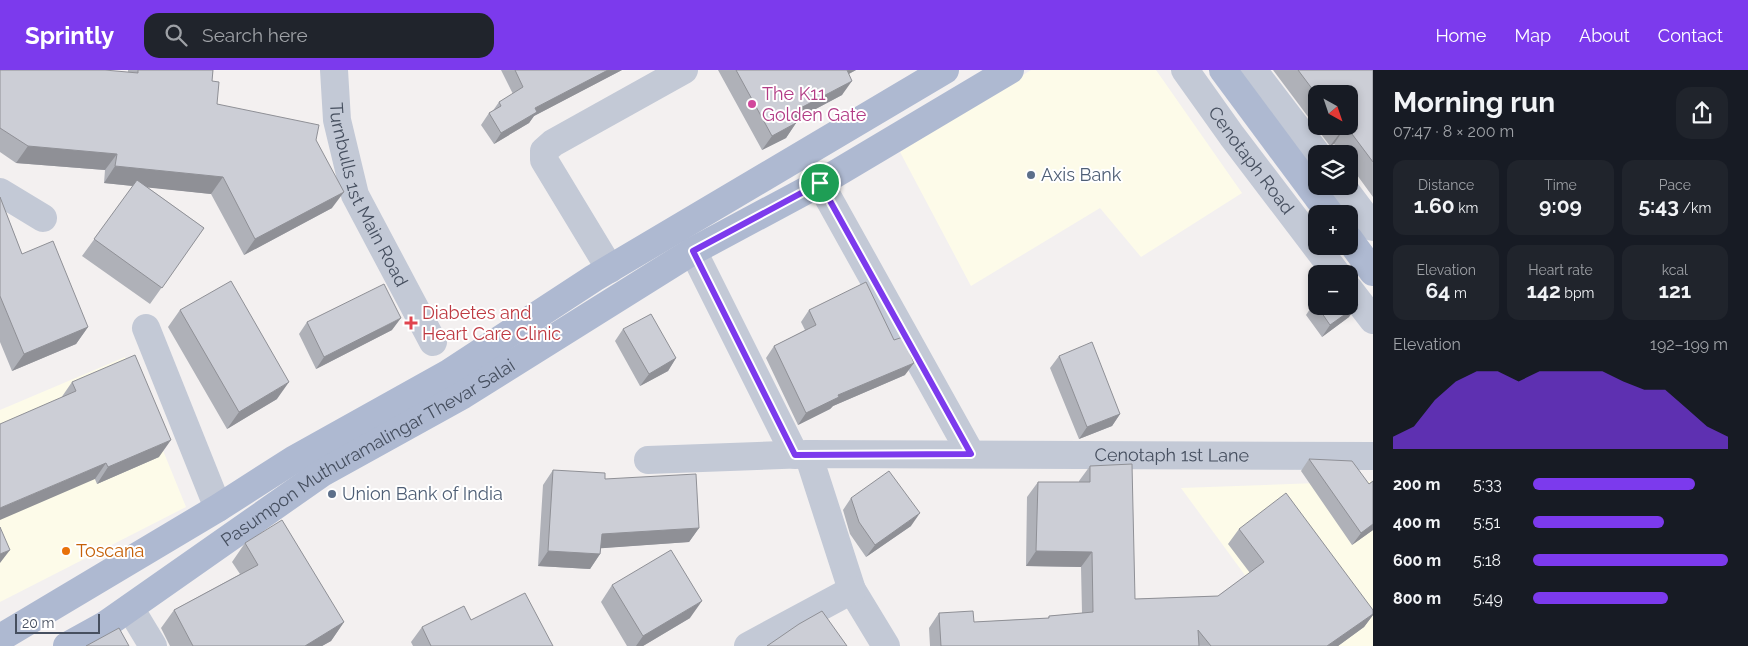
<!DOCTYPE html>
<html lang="en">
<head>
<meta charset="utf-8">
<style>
	:root { --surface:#171b24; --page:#20242c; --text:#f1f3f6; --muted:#9ea1a6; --accent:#7c3aed }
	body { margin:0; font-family:Raleway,sans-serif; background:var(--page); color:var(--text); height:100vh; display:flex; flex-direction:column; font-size:19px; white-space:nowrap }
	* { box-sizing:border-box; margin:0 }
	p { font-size:16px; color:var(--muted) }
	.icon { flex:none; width:28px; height:28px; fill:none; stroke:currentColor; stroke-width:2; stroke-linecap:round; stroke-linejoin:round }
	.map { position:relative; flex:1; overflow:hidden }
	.drawer { display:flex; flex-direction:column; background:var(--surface); width:375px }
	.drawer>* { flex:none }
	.needle { width:32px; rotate:140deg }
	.fabs { position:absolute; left:1308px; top:15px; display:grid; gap:10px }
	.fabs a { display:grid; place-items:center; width:50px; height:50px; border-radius:10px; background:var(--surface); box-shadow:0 2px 8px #0003; font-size:25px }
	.scale { position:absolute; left:15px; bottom:12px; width:85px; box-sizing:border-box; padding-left:5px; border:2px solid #464f5f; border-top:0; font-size:14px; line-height:18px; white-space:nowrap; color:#464f5f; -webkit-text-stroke:4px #fff; paint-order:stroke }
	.pin { position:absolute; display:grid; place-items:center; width:42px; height:42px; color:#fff; margin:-21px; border:2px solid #fff; border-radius:50%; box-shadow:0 1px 5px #0007 }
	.round { display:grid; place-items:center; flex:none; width:52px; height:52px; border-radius:15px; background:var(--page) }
	.head { display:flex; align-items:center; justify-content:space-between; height:85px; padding:0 20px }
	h1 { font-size:28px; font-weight:700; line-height:38px }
	.figures { display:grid; grid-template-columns:repeat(3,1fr); gap:8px; height:85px; padding:5px 20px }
	.figures div { display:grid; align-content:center; border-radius:12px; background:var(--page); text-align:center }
	.figures b { font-size:21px; font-weight:700 }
	.figures small { font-size:14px; font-weight:400 }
	.figures p { font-size:14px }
	.chart { height:140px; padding:10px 20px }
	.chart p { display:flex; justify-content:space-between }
	.chart svg { width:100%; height:90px; margin-top:5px; fill:var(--accent); opacity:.7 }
	ul { padding:0 20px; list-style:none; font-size:16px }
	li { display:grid; grid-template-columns:80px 60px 1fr; align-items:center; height:38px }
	li i { height:12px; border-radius:6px; background:var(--accent) }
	header { display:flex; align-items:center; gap:30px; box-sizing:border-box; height:70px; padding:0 25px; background:var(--accent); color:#fff }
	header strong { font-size:24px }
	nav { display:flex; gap:28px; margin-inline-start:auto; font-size:18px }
	.search { width:350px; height:45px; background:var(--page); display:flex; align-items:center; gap:12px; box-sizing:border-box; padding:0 18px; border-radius:15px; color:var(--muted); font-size:19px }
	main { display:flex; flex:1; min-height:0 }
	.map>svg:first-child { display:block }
	.commercial { fill:#fdfbe9 }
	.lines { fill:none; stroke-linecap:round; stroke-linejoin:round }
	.minor { stroke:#c3c9d6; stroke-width:28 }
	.major { stroke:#aeb9d1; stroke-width:28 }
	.wall { fill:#afb1b8; fill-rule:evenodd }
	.shaded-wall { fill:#8f9096 }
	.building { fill:#ccced6; stroke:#8f9096 }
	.route-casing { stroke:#fff; stroke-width:10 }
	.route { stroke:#7c3aed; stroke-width:6 }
	.hotel-dot { fill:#d1479c; stroke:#fff; stroke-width:2 }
	.service-dot { fill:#5c6f8a; stroke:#fff; stroke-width:2 }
	.health-dot { fill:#e0444e; stroke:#fff; stroke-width:2 }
	.food-dot { fill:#e8710a; stroke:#fff; stroke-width:2 }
	.labels { text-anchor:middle; stroke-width:4; stroke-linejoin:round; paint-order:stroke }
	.hotel-label { font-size:18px; fill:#b23c85; stroke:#fff; text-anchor:start }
	.street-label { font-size:18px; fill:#464f5f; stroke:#fff }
	.service-label { font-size:18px; fill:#4e5e75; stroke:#fff; text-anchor:start }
	.health-label { font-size:18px; fill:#be3a42; stroke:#fff; text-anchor:start }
	.food-label { font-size:18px; fill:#c56008; stroke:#fff; text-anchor:start }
</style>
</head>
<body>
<header>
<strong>Sprintly</strong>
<div class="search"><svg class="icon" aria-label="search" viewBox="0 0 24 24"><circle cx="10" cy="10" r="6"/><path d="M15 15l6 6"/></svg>Search here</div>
<nav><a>Home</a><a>Map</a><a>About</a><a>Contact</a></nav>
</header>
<main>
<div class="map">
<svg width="1373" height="576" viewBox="0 0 1373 576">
	<rect width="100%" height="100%" fill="#f3f0f0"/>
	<path class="commercial" d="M1031,0H1156L1242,123L1141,187L1100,138L971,216L900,82Z
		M125,287L186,437L0,532V340Z
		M1373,411V576H1297L1181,418Z"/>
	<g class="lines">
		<g class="minor">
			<path id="s1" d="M334,0L337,50L355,125L433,272"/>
			<path id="s2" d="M1185,0L1232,66L1337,204"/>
			<path d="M1253,0L1317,84"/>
			<path d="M820,113L971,384"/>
			<path d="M1342,116L1373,157"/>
			<path d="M0,122L43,148"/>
			<path d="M693,181L795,385"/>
			<path d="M610,199L544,90V81L553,73L684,0"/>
			<path d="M1349,219L1373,250"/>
			<path d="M146,258L218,438"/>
			<path d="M808,384L852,520L886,576"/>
			<path id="s3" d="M648,390L808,384L1373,386"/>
			<path d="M130,538L153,576"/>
			<path d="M748,576L852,520"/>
		</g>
		<g class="major">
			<path d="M1223,0L1330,144"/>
			<path d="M1349,169L1373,202"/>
			<path d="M0,568L218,438L293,390L449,303L594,208L945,0"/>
			<path id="s4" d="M67,576L105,555L322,403L463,325L693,181L820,113L1010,0"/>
		</g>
	</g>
	<path class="wall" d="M0,0L128,2V0H213L212,11L217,34L316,70L332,138L244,185L211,124L147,117L204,158L150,234L82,186L133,116L104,113L105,100L16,93L0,82Z
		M501,0H622L534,46L529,53L494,74L481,55L489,43L492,42L499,32L513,24Z
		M718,0H856L849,4L842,25L795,50L796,53L786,68L762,80Z
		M1273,0H1373V127L1349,94V84H1341L1334,74L1330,76ZM1316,24L1349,56H1316Z
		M0,127L22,184L88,257L76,274L12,301L0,272Z
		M1314,233L1349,247L1322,267L1306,245Z
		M180,240L277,329L227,359L168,257Z
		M809,240L905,305L833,336L830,339L798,355L766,288L774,276L805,260L801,252Z
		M307,252L392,260L316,299L299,264Z
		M623,259L676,288L668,301L640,316L615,271Z
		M1059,286L1120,344L1112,356L1079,369L1050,298Z
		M72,312L159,387L97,414L61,328Z
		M1309,389L1369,414L1373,411V460L1352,475L1301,401Z
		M1090,396L1135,529L1218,526L1250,503L1228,474L1239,459L1373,540V545L1364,557L1338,576H930L929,558L939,543L974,552L1048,548L1049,546L1082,543L1081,497L1026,496L1027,427L1038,412H1079V411Z
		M553,400L605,409L699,458L689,472L601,478L600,484L590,499L538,496L543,415Z
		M851,428L911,456L866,487L850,464L843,440Z
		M245,473L344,552L331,571L322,576H170L161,558L174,540L240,504L232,492Z
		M612,515L690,548L643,576H627L601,532Z
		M471,550L553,576H413L411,572L422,557Z"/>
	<path class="shaded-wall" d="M608,0H622L534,46L529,53L494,74L501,63L535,38Z
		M843,0H856L835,11Z
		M852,11L842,25L780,58L791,43Z
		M796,53L786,68L762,80L772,66Z
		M1346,56L1334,74L1330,76L1343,59Z
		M28,76L117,84L105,100L16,93Z
		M115,96L223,107L211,124L104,113Z
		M344,122L332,138L244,185L255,169Z
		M1358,235L1349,247L1322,267L1330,255Z
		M401,248L392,260L316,299L324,287Z
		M88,257L76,274L12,301L24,284Z
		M676,288L668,301L640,316L649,304Z
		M914,293L905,305L833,336L830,339L798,355L806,343L838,325Z
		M289,312L277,329L227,359L239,342Z
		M1120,344L1112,356L1079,369L1087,357Z
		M171,370L159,387L97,414L108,397Z
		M106,393L95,409L0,450V438Z
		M920,443L911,456L866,487L875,475Z
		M1373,454V460L1352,475L1361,463Z
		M699,458L689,472L591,479L602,464Z
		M10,480L0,493V484Z
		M548,481L600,484L590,499L538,496Z
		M1036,481L1092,482L1081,497L1026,496Z
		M702,531L690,548L643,576H636L643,566Z
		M1373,544V545L1364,557L1338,576H1327Z
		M344,552L331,571L322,576H305Z"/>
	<path class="building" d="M0,0H105L138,3V0H213L212,11L219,12L217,34L319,55L316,70L344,122L255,169L223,107L115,96L117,84L28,76L0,58Z
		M515,0H608L535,38L537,42L501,63L489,43L501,36L499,32L523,17Z
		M736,0H847L852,11L791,43L796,53L772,66Z
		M1298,0H1373V92L1346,56H1349V24H1316Z
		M137,110L204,158L162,218L94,169Z
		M0,127L22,184L53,171L88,257L24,284L0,226Z
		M231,211L289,312L239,342L180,240Z
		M866,212L894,270L903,267L914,293L838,325L839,327L806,343L774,276L816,255L809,240Z
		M384,214L401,248L324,287L307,252Z
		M1349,223L1358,235L1330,255L1317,236H1349Z
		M651,244L676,288L649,304L623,259Z
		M1092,272L1120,344L1087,357L1059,286Z
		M135,285L171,370L108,397L106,393L0,438V354L76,321L72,312Z
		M1309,389L1352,391L1369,414L1373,411V454L1361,463Z
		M1132,394L1135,529L1218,526L1264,492L1239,459L1286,423L1373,540V544L1327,576H1211L1198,560L1199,576H941L939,543L973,541L974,552L1049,548V546L1093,542L1092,482L1036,481L1038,412H1090V396Z
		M553,400L605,403V409L696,404L699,458L602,464L600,484L548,481Z
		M889,401L920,443L875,475L859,452L851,428Z
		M282,450L344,552L305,576H193L174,540L258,495L245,473Z
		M0,457L10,480L0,484Z
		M671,480L702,531L643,566L612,515Z
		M525,523L553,576H431L422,557L464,536L471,550Z
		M822,541L847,576H767L799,554Z
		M119,558L129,576H86Z"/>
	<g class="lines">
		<defs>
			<path id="route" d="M820,113L971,384L795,385L693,181Z"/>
		</defs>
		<use href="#route" class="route-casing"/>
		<use href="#route" class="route"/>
	</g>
	<circle class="hotel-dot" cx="752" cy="34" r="5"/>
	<g class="service-dot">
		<circle cx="1031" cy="105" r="5"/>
		<circle cx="332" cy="424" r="5"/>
	</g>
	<path class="health-dot" d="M408.5 245.5h5v5h5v5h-5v5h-5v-5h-5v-5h5z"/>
	<circle class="food-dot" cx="66" cy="481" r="5"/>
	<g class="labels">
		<g class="hotel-label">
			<text x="762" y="30">The K11<tspan x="762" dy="21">Golden Gate</tspan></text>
		</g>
		<g class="street-label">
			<text dy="6" stroke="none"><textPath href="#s2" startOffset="112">Cenotaph Road</textPath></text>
			<text dy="6" stroke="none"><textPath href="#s1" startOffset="131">Turnbulls 1st Main Road</textPath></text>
			<text dy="6" stroke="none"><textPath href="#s4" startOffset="358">Pasumpon Muthuramalingar Thevar Salai</textPath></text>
			<text dy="6" stroke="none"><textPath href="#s3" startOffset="524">Cenotaph 1st Lane</textPath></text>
		</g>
		<g class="service-label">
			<text x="1041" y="111">Axis Bank</text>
			<text x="342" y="430">Union Bank of India</text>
		</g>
		<g class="health-label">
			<text x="422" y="249">Diabetes and<tspan x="422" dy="21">Heart Care Clinic</tspan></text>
		</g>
		<g class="food-label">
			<text x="76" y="487">Toscana</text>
		</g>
	</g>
</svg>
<div class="fabs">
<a><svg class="needle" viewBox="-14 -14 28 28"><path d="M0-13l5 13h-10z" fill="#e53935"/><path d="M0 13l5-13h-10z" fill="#9ea1a6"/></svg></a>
<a><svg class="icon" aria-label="layers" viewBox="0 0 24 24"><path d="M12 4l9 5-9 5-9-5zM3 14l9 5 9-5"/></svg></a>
<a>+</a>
<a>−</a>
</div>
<div class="scale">20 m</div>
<div class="pin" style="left:820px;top:113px;background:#1e9e55"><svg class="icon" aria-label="arrive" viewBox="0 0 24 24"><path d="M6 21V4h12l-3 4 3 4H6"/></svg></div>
</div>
<section class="drawer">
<div class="head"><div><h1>Morning run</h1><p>07:47 · 8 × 200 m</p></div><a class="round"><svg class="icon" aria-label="share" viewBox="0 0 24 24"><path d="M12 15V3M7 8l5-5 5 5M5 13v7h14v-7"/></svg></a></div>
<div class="figures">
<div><p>Distance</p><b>1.60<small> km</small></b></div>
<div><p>Time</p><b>9:09</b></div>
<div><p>Pace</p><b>5:43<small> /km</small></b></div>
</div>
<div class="figures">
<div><p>Elevation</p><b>64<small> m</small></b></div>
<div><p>Heart rate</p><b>142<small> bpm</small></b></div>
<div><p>kcal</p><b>121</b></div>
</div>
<div class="chart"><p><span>Elevation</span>192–199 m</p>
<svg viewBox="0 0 160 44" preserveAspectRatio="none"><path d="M0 44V38L10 33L20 20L30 11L40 6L50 6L60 11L70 6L80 6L90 6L100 6L110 11L120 15L130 15L140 24L150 33L160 38V44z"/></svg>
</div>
<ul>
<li><b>200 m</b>5:33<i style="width:83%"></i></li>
<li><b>400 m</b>5:51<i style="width:67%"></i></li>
<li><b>600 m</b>5:18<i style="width:100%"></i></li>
<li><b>800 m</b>5:49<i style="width:69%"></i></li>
</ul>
</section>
</main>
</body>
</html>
